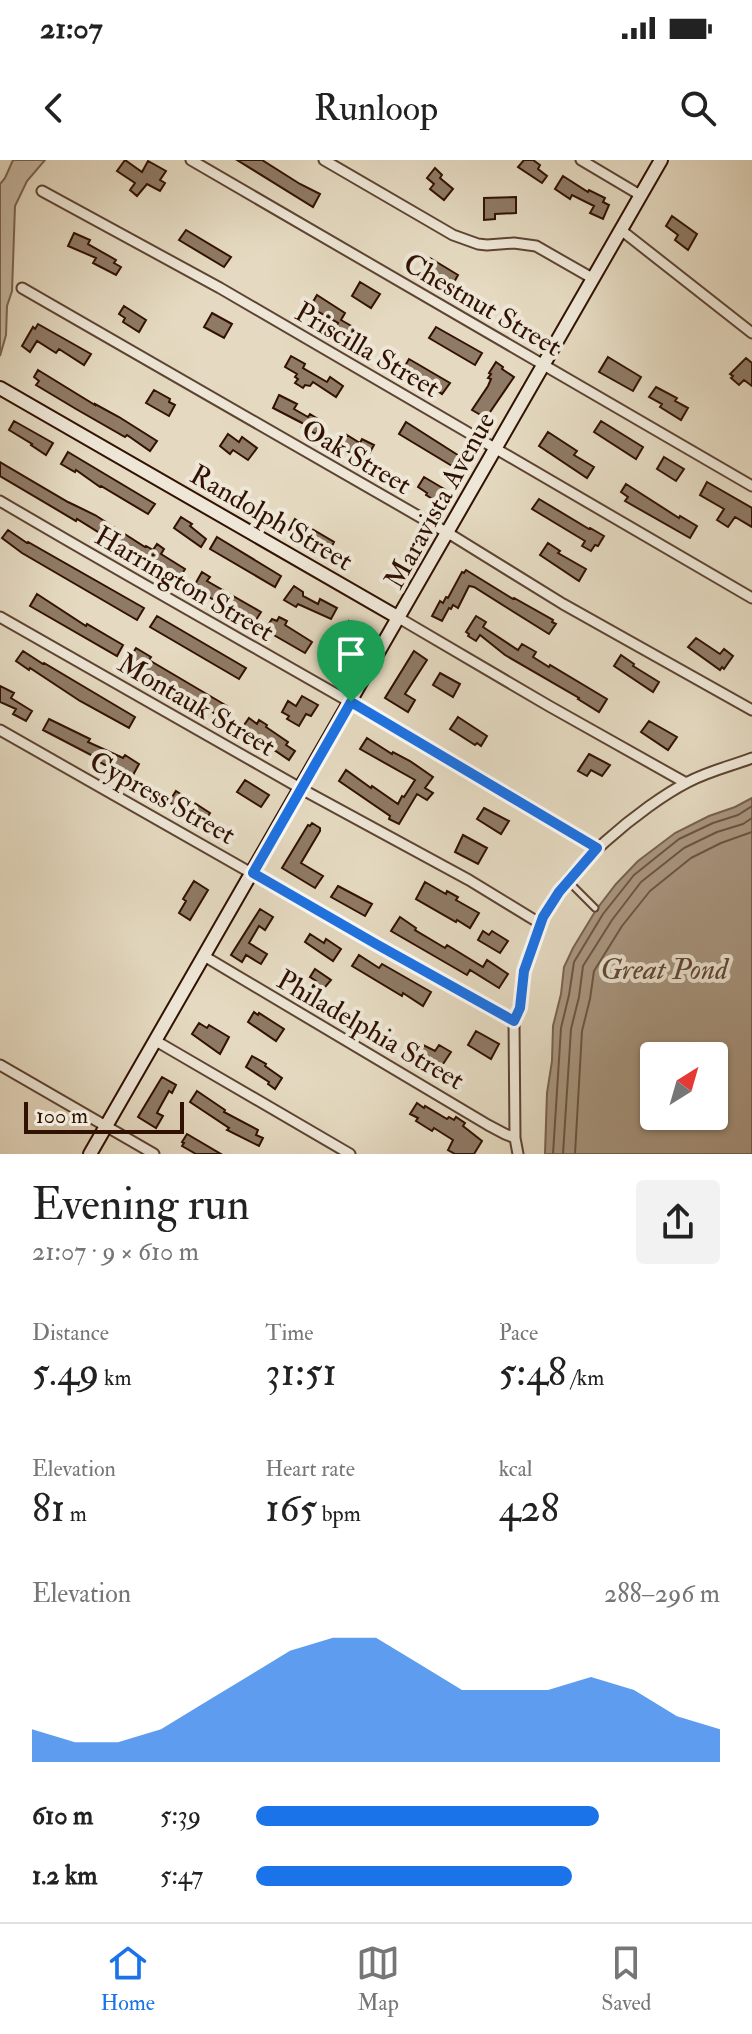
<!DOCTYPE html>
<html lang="en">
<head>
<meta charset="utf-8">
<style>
	:root { --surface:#fff; --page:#f2f2f2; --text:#222; --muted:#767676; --line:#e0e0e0; --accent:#1a73e8 }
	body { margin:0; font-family:"IM FELL Double Pica",serif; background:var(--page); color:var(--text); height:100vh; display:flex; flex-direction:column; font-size:30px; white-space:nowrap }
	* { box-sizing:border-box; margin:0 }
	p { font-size:26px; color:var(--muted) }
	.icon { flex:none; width:44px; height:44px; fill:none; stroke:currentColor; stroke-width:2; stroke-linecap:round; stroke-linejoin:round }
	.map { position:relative; height:994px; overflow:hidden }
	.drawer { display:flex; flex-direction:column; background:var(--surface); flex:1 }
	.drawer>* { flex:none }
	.needle { width:52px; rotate:37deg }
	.buttons { position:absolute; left:640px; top:882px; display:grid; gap:16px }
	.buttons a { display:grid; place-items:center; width:88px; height:88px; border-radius:8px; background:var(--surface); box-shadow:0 2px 6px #0004; font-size:40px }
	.scale { position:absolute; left:24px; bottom:20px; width:160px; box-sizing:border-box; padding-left:8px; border:4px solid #311102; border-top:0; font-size:22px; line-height:28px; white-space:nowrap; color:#311102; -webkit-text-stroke:6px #eee7d7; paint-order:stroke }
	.pin { position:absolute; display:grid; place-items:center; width:68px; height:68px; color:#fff; margin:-82px -34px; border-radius:50% 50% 50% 0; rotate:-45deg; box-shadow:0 0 8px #0007 }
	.pin .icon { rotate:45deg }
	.round { display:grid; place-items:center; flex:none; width:84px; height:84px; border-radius:8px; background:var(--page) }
	.head { display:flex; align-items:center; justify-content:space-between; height:136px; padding:0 32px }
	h1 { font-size:44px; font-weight:600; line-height:60px }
	.metrics { display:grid; grid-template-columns:repeat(3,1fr); gap:12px; height:136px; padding:8px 32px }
	.metrics div { display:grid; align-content:center }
	.metrics b { font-size:40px; font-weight:600 }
	.metrics small { font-size:22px; font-weight:400 }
	.metrics p { font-size:22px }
	.chart { height:224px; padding:16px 32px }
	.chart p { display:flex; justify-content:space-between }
	.chart svg { width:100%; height:144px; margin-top:8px; fill:var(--accent); opacity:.7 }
	ul { padding:0 32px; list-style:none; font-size:26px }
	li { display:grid; grid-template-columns:128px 96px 1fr; align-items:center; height:60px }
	li i { height:20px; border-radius:10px; background:var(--accent) }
	.status { display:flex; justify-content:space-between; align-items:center; height:56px; padding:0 40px; background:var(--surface); direction:ltr }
	.status svg { height:22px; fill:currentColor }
	header { display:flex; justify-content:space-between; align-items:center; height:104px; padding:0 32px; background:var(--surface); font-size:36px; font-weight:600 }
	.menu { display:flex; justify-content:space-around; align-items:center; height:112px; border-top:2px solid var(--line); background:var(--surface); font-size:22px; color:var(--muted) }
	.menu a { display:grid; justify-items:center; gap:4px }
	.menu .active { color:var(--accent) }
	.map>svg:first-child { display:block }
	.green { fill:#c6b8a1; stroke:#7c6452; stroke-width:2 }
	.water { fill:#a89680; stroke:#78614e; stroke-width:2; fill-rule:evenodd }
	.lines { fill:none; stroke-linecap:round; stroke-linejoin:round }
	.shore { stroke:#6c5441; stroke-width:2 }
	.building { fill:#8f7a65; stroke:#311102; stroke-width:2 }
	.lane-casing { stroke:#5e4332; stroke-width:9 }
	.street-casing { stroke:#5e4332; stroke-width:13 }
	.secondary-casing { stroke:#311102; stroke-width:16 }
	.lane { stroke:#eee7d7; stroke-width:5 }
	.street { stroke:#eee7d7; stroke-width:9 }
	.secondary { stroke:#eee7d7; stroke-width:12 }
	.route-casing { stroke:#fff; stroke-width:16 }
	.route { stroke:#1a73e8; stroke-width:10 }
	.labels { text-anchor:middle; stroke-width:8; stroke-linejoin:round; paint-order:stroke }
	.street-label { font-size:28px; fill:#311102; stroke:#eee7d7 }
	.water-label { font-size:30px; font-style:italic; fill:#614634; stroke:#eee7d7 }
</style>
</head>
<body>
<div class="status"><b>21:07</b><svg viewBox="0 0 49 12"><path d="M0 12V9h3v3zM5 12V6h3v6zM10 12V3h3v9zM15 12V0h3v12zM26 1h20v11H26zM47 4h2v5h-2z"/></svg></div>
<header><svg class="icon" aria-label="back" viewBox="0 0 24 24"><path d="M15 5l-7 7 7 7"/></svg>Runloop<svg class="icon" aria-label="search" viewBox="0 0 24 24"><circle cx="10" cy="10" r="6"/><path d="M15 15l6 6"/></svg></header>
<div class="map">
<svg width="752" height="994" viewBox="0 0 752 994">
	<rect width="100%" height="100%" fill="#e5dac1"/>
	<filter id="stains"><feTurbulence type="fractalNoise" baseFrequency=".0025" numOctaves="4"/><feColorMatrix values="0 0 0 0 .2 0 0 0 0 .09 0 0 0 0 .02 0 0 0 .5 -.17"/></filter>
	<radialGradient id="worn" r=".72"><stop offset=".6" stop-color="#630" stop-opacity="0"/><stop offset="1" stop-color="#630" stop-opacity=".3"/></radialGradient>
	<path class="green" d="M13,0H45L27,21L15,46L12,131L7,146L6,175L0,196V24L5,18Z"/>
	<path class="water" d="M752,638V994H545L547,933L552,901L553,866L561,834L564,807L573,788L596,750L616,724L638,701L675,673L709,656L735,647ZM654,896H714V956H654Z"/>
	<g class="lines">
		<path class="shore" d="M553,994L561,868L569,835L574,802L603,754L634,715L679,679L713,663L738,655L752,646
			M563,994L571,869L579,837L583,806L612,760L641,722L684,688L717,672L743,664L752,658
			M575,994L582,871L590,839L594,811L622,766L650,731L691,698L721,683L752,672"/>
	</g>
	<path class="building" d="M125,0L142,12L148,1L166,11L160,20L165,23L160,31L147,24L137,36L130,30L135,23L117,11Z
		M237,0H262L300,24L320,34L313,47Z
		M524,0H533L540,5L538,9L547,16L542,23L518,7Z
		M435,8L442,15L440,18L453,29L444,40L430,29L434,24L427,18Z
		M563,16L588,32L589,30L605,38L603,42L609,45L603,59L590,53L594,46L572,35L570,39L555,29Z
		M516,37V53L495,54V59L484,60V38Z
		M672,56L697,74L688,90L675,80L678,75L666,66Z
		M186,70L231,97L224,107L179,80Z
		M74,73L90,80L88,84L116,100L114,103L121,107L116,115L93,103L96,98L68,86Z
		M430,98L458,115L452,126L422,109Z
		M360,122L380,134L371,148L352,136Z
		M317,135L345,153L341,160L355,168L348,179L334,171L338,163L310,147Z
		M124,146L146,160L139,172L123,162L125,158L119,154Z
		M212,153L232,164L224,178L204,167Z
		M38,164L91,194L84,205L59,189L56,193L37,181L30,192L22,186L33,167L35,169Z
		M436,167L482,193L475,205L429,178Z
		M291,196L305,204L303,208L327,222L330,217L343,226L336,237L313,222L310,226L305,225L303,228L295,223L298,219L295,217L297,214L285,207Z
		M608,197L641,217L633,231L599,212Z
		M746,198L752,203V226L744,220L739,225L731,218L733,216L730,214Z
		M409,199L450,223L442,234L418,217L417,219L402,211Z
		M496,202L503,207L502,209L514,217L486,258L472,250L488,226L491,219L488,218L491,214L489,213Z
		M38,210L95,245V244L119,257L157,281L150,291L127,275L125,277L76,249L36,225L39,221L34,217Z
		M656,227L677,238L675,241L688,248L681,260L660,247L662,244L649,237Z
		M154,230L170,239L169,242L175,245L169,256L146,243Z
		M279,235L297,244L294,249L308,257L310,254L323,262L316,274L302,267L304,264L273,248Z
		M14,261L53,283L46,295L31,285L32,284L9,270Z
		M601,261L643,287L636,299L594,272Z
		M406,262L464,299L457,309L399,274Z
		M548,272L577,291L574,295L594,307L587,318L539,286Z
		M228,274L239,282L242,277L257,288L248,300L233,290L230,294L220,286Z
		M347,275L360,283L362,279L374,285L368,296L357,290L354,295L340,287Z
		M68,292L155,344L148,354L101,326L100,327L76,310L75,312L61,304Z
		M664,297L684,309L676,321L657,309Z
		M0,302L68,342L95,355L145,387L146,386L153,390L157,384L164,389L161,394L185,409L178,420L128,388L127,390L77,359L76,361L0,316Z
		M424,317L446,330L439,343L426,335L427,333L418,327Z
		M707,322L752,348V367L735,357L728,367L717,360L724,349L700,335Z
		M626,324L679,358L680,356L697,366L690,378L625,341L628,337L621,332Z
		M539,339L589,369L590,368L604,376L598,386L595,385L591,391L582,386L585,381L532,349Z
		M181,357L192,364L190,366L206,379L201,387L174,368Z
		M295,359L334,382L328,394L289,370Z
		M8,370L27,383L28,382L144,448L137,460L22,393L2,378Z
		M217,377L281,416L275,427L210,389Z
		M548,383L560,391L558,393L586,409L579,421L540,395Z
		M466,410L513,439L514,438L553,460L552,462L556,464L549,474L474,427L469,426L458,448L453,445L451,449L449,448L442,461L432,456L440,441L443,443L446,437L448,438L462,412L464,413Z
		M202,412L210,417L207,421L261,452L254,463L193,428Z
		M294,426L303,432V436L318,444L320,439L337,448L331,459L298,444L296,447L284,440Z
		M37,434L86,466L87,464L123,485L117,496L30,446Z
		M157,456L246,508L239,519L150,467Z
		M476,456L486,462L483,467L518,490L522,484L536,492L533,497L549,507L550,505L607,539L599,552L578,539L579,538L505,495L480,475L476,481L468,476L469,474L466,472Z
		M279,457L287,461L285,465L312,482L305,493L265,470L272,459L277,461Z
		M349,461L365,471L342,510L330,503L347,474L343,471Z
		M696,478L720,494L724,489L733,496L724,509L722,507L720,510L688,487Z
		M136,488L151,497L149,500L227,546L221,557L127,503Z
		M23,491L43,504L44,503L135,557L129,568L80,541L30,508L29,510L16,501Z
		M414,491L427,500L405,534L415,540L408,552L385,538Z
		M621,495L634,504L633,506L659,522L653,532L614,506Z
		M440,513L460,524L453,537L433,525Z
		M0,526L14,533L11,538L32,551L26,561L13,554L16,549L0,542Z
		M302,536L318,545L311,556L306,554L299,566L287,559L289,556L282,552L288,541L296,546Z
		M458,557L487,576L481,586L477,583L475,585L450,569Z
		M249,558L257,564L259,560L267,565L266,567L288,582L286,585L295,591L289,600L242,568Z
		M49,559L90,579L88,582L123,598L125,595L139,604L133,615L109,601L107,606L92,598L93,596L43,570Z
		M649,561L677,577L668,590L641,572Z
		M367,578L392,594L393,592L410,601L433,617L425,628L433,633L427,640L417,634L399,664L389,659L390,656L339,621L346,610L371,628L372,626L398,644L402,636L404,637L415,620L360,589Z
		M589,594L610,605L602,616L591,610L587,616L578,611Z
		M245,620L269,635L261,647L237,632Z
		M176,631L210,653L203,664L169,642Z
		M484,648L509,661L501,674L477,659Z
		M312,663L320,668V671L301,703L323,716L315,728L282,708L308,665L310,666Z
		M463,675L487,688L478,704L455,692Z
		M194,721L208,730L190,760L179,753L186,741L183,739Z
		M425,722L446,734L447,731L458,737L456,740L479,753L470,768L457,760L456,762L416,739Z
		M338,726L372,744L365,756L331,737Z
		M260,749L273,757L265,770L259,766L249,783L267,794L261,804L246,795L242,802L231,795Z
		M400,757L416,768L415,770L445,788L447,785L483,807L487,800L508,814L499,828L470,810L467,815L391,771Z
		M483,771L489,775L492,771L508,781L500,793L478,780Z
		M310,774L324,783L326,779L341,789L333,801L305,782Z
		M359,795L379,808L382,804L431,832L423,846L403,833L402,836L352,806Z
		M315,809L331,820L315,839L307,834L316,821L310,817Z
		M254,852L258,855L259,853L284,869L276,881L248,862Z
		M199,863L207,868L209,865L229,877L220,894L192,874Z
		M476,871L499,884L491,899L468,885Z
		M421,884L435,891L439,885L451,892L437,913L427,907L429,903L415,895Z
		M252,896L266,904L265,906L282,918L275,929L268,924L269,922L246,907Z
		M162,917L176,925L172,933L169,931L159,949L157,953L163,956L156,968L138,957Z
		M197,931L225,950L224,952L258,970L256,975L263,978L259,986L227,970L229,968L190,942Z
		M417,943L424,948L425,946L447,959L449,957L454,960L456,957L465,963L463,966L482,981L474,994H455L448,990L453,980L434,968L432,971L416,961L418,958L410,954Z
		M187,974L221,994H196L182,986L184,983L182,982Z"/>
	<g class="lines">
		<defs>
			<path id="lane" d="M568,721L595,748"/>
			<path id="street" d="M191,0L752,326
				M324,0L453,75L478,84L487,85L514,83L536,86L592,118
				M581,0L640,35
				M42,31L220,128L752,438
				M621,70L752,173
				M22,128L453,376L563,444L752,550
				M0,341C198,458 401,567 597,688
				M0,457L307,632L469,720L541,764
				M399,458L549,546L686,623
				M0,570L376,784L514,861
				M204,796L488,965L505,974L515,978
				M156,881L350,994
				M0,905L154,994
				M518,994L515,978L514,861C522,845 521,830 524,813C528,796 536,777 542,760C561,712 643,645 688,622C709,611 731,606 752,598"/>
			<path id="secondary" d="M0,228L399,458
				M90,994L661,0"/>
		</defs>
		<use href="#lane" class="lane-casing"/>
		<use href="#street" class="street-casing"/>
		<use href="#secondary" class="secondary-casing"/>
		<use href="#lane" class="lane"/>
		<use href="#street" class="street"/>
		<use href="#secondary" class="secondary"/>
	</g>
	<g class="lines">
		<defs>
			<path id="route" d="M351,542L597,688L559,732L543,757L524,811L520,848L514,861L376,784L253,713Z"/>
		</defs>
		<use href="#route" class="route-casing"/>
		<use href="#route" class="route"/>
	</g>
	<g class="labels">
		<g class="street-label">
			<text transform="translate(483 144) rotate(30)" y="10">Chestnut Street</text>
			<text transform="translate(368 189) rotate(30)" y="10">Priscilla Street</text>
			<text transform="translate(357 296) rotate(30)" y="10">Oak Street</text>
			<text transform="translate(439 340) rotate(-61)" y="10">Maravista Avenue</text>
			<text transform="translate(272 357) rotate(30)" y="10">Randolph Street</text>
			<text transform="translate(185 423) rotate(30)" y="10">Harrington Street</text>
			<text transform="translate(197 544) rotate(30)" y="10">Montauk Street</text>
			<text transform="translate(163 637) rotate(29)" y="10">Cypress Street</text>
			<text transform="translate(371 869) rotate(30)" y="10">Philadelphia Street</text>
		</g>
		<g class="water-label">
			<text x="664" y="819">Great Pond</text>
		</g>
	</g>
	<rect width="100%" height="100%" filter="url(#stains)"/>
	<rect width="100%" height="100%" fill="url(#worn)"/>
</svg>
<div class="buttons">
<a><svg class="needle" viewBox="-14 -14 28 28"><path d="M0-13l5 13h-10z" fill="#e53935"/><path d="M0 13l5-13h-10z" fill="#767676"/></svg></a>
</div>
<div class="scale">100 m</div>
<div class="pin" style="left:351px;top:542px;background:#1e9e55"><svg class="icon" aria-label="arrive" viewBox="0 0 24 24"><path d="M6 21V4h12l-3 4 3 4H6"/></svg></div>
</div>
<section class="drawer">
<div class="head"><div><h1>Evening run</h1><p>21:07 · 9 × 610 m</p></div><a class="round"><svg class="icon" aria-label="share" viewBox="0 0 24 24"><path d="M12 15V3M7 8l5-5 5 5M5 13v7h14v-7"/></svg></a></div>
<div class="metrics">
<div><p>Distance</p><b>5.49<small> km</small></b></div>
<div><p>Time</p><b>31:51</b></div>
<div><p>Pace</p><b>5:48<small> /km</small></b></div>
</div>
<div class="metrics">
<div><p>Elevation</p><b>81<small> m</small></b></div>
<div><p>Heart rate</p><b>165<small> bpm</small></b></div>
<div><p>kcal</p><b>428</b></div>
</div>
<div class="chart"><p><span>Elevation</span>288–296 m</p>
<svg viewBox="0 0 160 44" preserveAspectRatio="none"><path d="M0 44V34L10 38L20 38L30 34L40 26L50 18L60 10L70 6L80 6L90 14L100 22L110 22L120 22L130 18L140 22L150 30L160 34V44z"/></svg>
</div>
<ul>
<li><b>610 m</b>5:39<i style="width:74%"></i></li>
<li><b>1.2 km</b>5:47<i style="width:68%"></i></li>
</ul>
</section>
<nav class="menu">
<a class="active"><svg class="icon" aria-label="home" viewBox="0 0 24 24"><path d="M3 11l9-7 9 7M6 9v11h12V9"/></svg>Home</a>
<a><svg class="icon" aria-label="map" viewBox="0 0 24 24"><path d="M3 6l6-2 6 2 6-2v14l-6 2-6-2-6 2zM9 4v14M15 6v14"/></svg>Map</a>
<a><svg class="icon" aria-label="saved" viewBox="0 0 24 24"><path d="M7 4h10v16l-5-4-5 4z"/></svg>Saved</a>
</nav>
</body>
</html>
